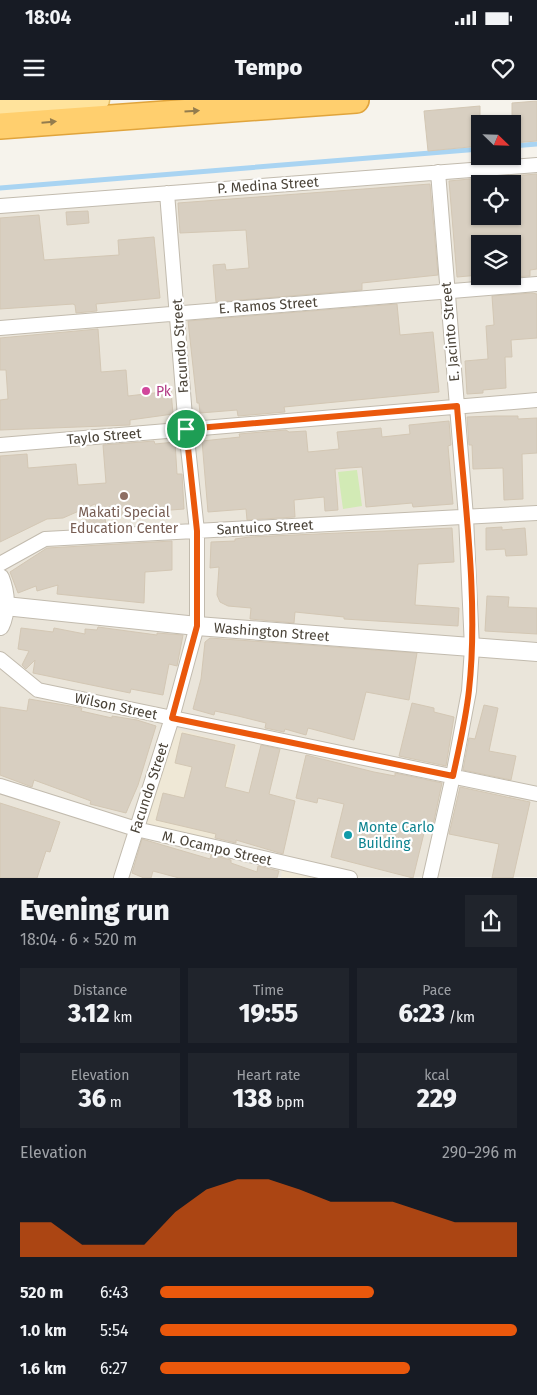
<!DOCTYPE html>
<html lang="en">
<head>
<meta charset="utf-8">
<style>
	:root { --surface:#171b24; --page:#20242c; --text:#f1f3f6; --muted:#9ea1a6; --accent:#ea580c }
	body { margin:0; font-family:"Fira Sans",sans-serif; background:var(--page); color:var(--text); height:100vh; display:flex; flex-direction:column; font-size:19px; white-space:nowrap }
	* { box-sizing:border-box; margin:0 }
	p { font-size:16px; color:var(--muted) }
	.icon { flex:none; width:28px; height:28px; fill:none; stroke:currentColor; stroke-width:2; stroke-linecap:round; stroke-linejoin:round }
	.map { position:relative; height:778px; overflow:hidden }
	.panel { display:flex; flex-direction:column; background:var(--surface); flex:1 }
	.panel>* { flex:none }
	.needle { width:32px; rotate:113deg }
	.fabs { position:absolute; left:471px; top:15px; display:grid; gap:10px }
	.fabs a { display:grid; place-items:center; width:50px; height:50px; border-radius:0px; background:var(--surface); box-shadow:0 1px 4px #0004; font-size:25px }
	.pin { position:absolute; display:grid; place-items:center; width:42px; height:42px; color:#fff; margin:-21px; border:2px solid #fff; border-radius:50%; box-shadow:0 1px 5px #0007 }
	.round { display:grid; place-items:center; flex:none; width:52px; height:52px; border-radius:0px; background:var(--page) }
	.summary { display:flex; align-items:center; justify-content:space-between; height:85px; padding:0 20px }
	h1 { font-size:28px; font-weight:800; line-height:38px }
	.figures { display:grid; grid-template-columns:repeat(3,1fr); gap:8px; height:85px; padding:5px 20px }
	.figures div { display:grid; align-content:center; border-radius:0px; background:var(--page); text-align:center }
	.figures b { font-size:25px; font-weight:800 }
	.figures small { font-size:14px; font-weight:400 }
	.figures p { font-size:14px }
	.chart { height:140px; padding:10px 20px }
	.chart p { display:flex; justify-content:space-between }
	.chart svg { width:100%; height:90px; margin-top:5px; fill:var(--accent); opacity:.7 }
	ul { padding:0 20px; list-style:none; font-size:16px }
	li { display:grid; grid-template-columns:80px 60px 1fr; align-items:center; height:38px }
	li i { height:12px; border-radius:6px; background:var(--accent) }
	.status { display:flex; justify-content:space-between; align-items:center; height:35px; padding:0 25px; background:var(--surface); direction:ltr }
	.status svg { height:14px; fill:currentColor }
	header { display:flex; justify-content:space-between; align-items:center; height:65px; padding:0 20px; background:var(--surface); font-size:22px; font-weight:800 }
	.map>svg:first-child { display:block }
	.residential { fill:#eae5da; fill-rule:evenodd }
	.education { fill:#efe8d6 }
	.green { fill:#d2eab5 }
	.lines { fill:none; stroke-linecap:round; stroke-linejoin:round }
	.stream { stroke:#a9d4f2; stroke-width:5 }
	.building { fill:#d8cfc1; stroke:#d3c7b4 }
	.minor-casing { stroke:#c2bbae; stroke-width:16 }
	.tertiary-casing { stroke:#c2bbae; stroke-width:20 }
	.primary-casing { stroke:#e6c16a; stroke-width:25 }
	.motorway-casing { stroke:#e0a43c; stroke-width:28 }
	.minor { stroke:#fff; stroke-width:14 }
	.tertiary { stroke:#fff; stroke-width:18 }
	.primary { stroke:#ffe39c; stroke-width:22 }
	.motorway { stroke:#ffcf6e; stroke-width:25 }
	.oneway { fill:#937c4e }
	.route-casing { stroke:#fff; stroke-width:10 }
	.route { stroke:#ea580c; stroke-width:6 }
	.hotel-dot { fill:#d1479c; stroke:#fff; stroke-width:2 }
	.education-dot { fill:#8d6e63; stroke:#fff; stroke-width:2 }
	.culture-dot { fill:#0f9aa8; stroke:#fff; stroke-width:2 }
	.labels { text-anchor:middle; stroke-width:4.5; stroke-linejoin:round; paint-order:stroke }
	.street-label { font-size:14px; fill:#4b4439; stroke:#fff }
	.hotel-label { font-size:14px; fill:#b23c85; stroke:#fff; text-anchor:start }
	.education-label { font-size:14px; fill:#785e54; stroke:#fff }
	.culture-label { font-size:14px; fill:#0d838f; stroke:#fff; text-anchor:start }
</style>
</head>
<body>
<div class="status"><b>18:04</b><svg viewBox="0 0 49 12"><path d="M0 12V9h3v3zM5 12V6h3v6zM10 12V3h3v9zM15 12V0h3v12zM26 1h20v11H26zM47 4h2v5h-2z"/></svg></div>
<header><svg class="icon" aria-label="menu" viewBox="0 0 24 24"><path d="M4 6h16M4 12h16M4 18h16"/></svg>Tempo<svg class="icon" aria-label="heart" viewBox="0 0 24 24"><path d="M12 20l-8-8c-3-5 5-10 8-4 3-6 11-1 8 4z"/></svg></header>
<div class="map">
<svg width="537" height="778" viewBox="0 0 537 778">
	<rect width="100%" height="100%" fill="#f6f3ec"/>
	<path class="residential" d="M537,72V777L0,778V112ZM480,84H512V116H480ZM480,144H512V176H480Z"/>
	<path class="education" d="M172,628L237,645L214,741L143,725Z
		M282,769L311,776V778H281Z"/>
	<path class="green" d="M357,370L362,406L343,409L338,372Z"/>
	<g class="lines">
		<path class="stream" d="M512,46L537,44
			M0,88L480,49"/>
	</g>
	<path class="building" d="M537,1V41L512,43V3Z
		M480,6V46L428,51L424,11Z
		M537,74V169L530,170V176L512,177V144H480V175L457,177L449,81L480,78V116H512V76Z
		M430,84L438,175L362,183V190L216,202L213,165L225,164L226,170L249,168L246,130L180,133L178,103Z
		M88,111L89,123L67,125L66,112Z
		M39,115L44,160L119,155L118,140L154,137L160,198L96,204L97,211L76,213L75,205L73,204L0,209V118Z
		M532,193L537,194V238L511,240L512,257H505L506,288L483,290V293L467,294L465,261L488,259L486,226L494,225L492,196Z
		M397,204L400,235L433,232L439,292L284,307L285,312L238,316L237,310L200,313L199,303H197L188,221Z
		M98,229L101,272L126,270L128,296L171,291L173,314L130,320V325L0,330V300L8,299L6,270H0V238Z
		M495,316H518V319L537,318V353L522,354L523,399L504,400L503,368L473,369L472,345H469L467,317Z
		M449,321L451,345L448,346L453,404L413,407L412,403L366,407L362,367L335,369L338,410L325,411L324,397L294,400L295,417L247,420L246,409L208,412L202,341L240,337L239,334L286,330L289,332L306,331L308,352L339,349L337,332L381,328L382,337L410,334L409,325Z
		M154,341L155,344L175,342L177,374H182L184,409L158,411V413L105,416L106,427L73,429L98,411L95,404L63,418L47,419L0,442V356L27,354L28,368L76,364L78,385L106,383L103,345Z
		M502,427V430L525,428L527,455L506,456L505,449L486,450V428Z
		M452,428L454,462L418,464L415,505L459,508L458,526L344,519V517L295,512L294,523L250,519L251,508L228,506L220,502L217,495L219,467L210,468L211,442L235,441V439L249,437Z
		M172,441V470L145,472L144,503L57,494L58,485L37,491L36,486L18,493L10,472L47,448Z
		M487,496L509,497L508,507L537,508V534L485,531Z
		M98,527L157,535V533L183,535L177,566L169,564L163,595L131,589L130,593L33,573L35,560L26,569L22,565L29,551L18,549L21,528L53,532L54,528L85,534V529L97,530Z
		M210,538L417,553L409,600L366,592L354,640L308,628L306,635L285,629L284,632L265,628L266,623L238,616L215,611L214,615L193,609L201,579L205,542Z
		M29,599L82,608L81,611L112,618V616L137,620L156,626L138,685L126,713L90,704L91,701L34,680L32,687L0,675V607L27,611Z
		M412,603L434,608V612L454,617L446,666L399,656Z
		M484,605L498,608L489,651L516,656L511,680L463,670L469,638L475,639Z
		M182,633L235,645L225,687L249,693L261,645L280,649L269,694L295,701L283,754L236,740V743L215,738L216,734L156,720L163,693L184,698L192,667L175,663Z
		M306,655L374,672L395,676V673L442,683L432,730L425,729L413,778L331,757L344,704L318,698L317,703L296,698Z
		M460,687L530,702L513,778H492L499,744L449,734Z
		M0,703L60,722L50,752L46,751L37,778H0Z
		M142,739L210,759L211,755L231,760V763L257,772L258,766L279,771L277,778H179L153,771L151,778H144L132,773Z"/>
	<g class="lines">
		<defs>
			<path id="minor" d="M0,106L537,65
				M0,228L537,184
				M0,345L537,300
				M0,464L45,439L537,413
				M0,559L38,590L537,694
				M0,686L136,729L350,778
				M121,778L172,618L197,526V431L186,329L167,93
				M430,778L453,676L469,591L472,548L466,417L438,72"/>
			<g id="tertiary">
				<path d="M0,478C6,493 7,511 0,526"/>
				<path id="s1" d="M5,506L197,526L537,552"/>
			</g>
			<path id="primary" d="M0,8L98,0"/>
			<path id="motorway" d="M0,26L356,0"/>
		</defs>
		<use href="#minor" class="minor-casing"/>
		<use href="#tertiary" class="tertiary-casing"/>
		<use href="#primary" class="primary-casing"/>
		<use href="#motorway" class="motorway-casing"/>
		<use href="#minor" class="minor"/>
		<use href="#tertiary" class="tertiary"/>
		<use href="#primary" class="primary"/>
		<use href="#motorway" class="motorway"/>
	</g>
	<defs><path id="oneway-solid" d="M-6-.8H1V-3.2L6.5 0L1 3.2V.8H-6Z" transform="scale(1.25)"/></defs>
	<g class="oneway">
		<use href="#oneway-solid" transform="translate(192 11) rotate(-4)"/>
		<use href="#oneway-solid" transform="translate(49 22) rotate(-5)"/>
	</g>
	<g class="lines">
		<defs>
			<path id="route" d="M457,306C464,396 479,501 469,590C466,619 459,648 453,676L172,618L197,526V431L186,329Z"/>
		</defs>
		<use href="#route" class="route-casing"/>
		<use href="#route" class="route"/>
	</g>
	<circle class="hotel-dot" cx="146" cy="291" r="5"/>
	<circle class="education-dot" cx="124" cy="396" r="5"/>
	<circle class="culture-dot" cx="348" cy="735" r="5"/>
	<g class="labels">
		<g class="street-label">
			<text transform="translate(268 85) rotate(-4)" y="5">P. Medina Street</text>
			<text transform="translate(268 205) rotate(-4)" y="5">E. Ramos Street</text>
			<text transform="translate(450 232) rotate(-95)" y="5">E. Jacinto Street</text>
			<text transform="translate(180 246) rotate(-94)" y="5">Facundo Street</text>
			<text transform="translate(104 336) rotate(-5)" y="5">Taylo Street</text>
			<text transform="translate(265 427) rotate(-3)" y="5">Santuico Street</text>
			<text dy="5" stroke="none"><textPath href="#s1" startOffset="268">Washington Street</textPath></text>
			<text transform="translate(116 606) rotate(12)" y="5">Wilson Street</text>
			<text transform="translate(149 688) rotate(-72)" y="5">Facundo Street</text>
			<text transform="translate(217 748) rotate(13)" y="5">M. Ocampo Street</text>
		</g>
		<g class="hotel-label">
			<text x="156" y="296">Pk</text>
		</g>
		<g class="education-label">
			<text x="124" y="417">Makati Special<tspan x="124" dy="16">Education Center</tspan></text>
		</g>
		<g class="culture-label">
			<text x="358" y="732">Monte Carlo<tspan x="358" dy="16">Building</tspan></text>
		</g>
	</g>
</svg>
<div class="fabs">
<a><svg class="needle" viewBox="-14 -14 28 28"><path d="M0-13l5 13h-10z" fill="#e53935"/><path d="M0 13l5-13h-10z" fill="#9ea1a6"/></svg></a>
<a><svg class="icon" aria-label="locate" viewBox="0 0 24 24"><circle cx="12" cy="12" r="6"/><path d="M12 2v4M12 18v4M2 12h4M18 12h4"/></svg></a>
<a><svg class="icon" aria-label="layers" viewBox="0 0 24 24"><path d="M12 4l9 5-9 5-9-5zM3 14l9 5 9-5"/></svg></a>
</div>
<div class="pin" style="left:186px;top:329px;background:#1e9e55"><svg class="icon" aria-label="arrive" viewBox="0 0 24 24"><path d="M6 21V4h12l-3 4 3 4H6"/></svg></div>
</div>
<section class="panel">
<div class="summary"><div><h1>Evening run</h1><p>18:04 · 6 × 520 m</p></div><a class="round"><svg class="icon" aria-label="share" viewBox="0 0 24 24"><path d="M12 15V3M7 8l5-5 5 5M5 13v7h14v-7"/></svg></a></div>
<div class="figures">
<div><p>Distance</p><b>3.12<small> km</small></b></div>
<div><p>Time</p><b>19:55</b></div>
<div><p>Pace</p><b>6:23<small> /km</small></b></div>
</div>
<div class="figures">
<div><p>Elevation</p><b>36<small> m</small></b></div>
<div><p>Heart rate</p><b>138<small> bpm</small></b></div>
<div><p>kcal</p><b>229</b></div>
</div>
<div class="chart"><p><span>Elevation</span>290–296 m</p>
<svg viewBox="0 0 160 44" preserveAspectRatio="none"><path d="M0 44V27L10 27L20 38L30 38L40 38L50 22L60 11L70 6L80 6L90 11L100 17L110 17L120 17L130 22L140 27L150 27L160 27V44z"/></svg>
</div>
<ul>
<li><b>520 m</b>6:43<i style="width:60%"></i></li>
<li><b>1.0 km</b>5:54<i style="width:100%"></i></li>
<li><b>1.6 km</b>6:27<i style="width:70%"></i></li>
</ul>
</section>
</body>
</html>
